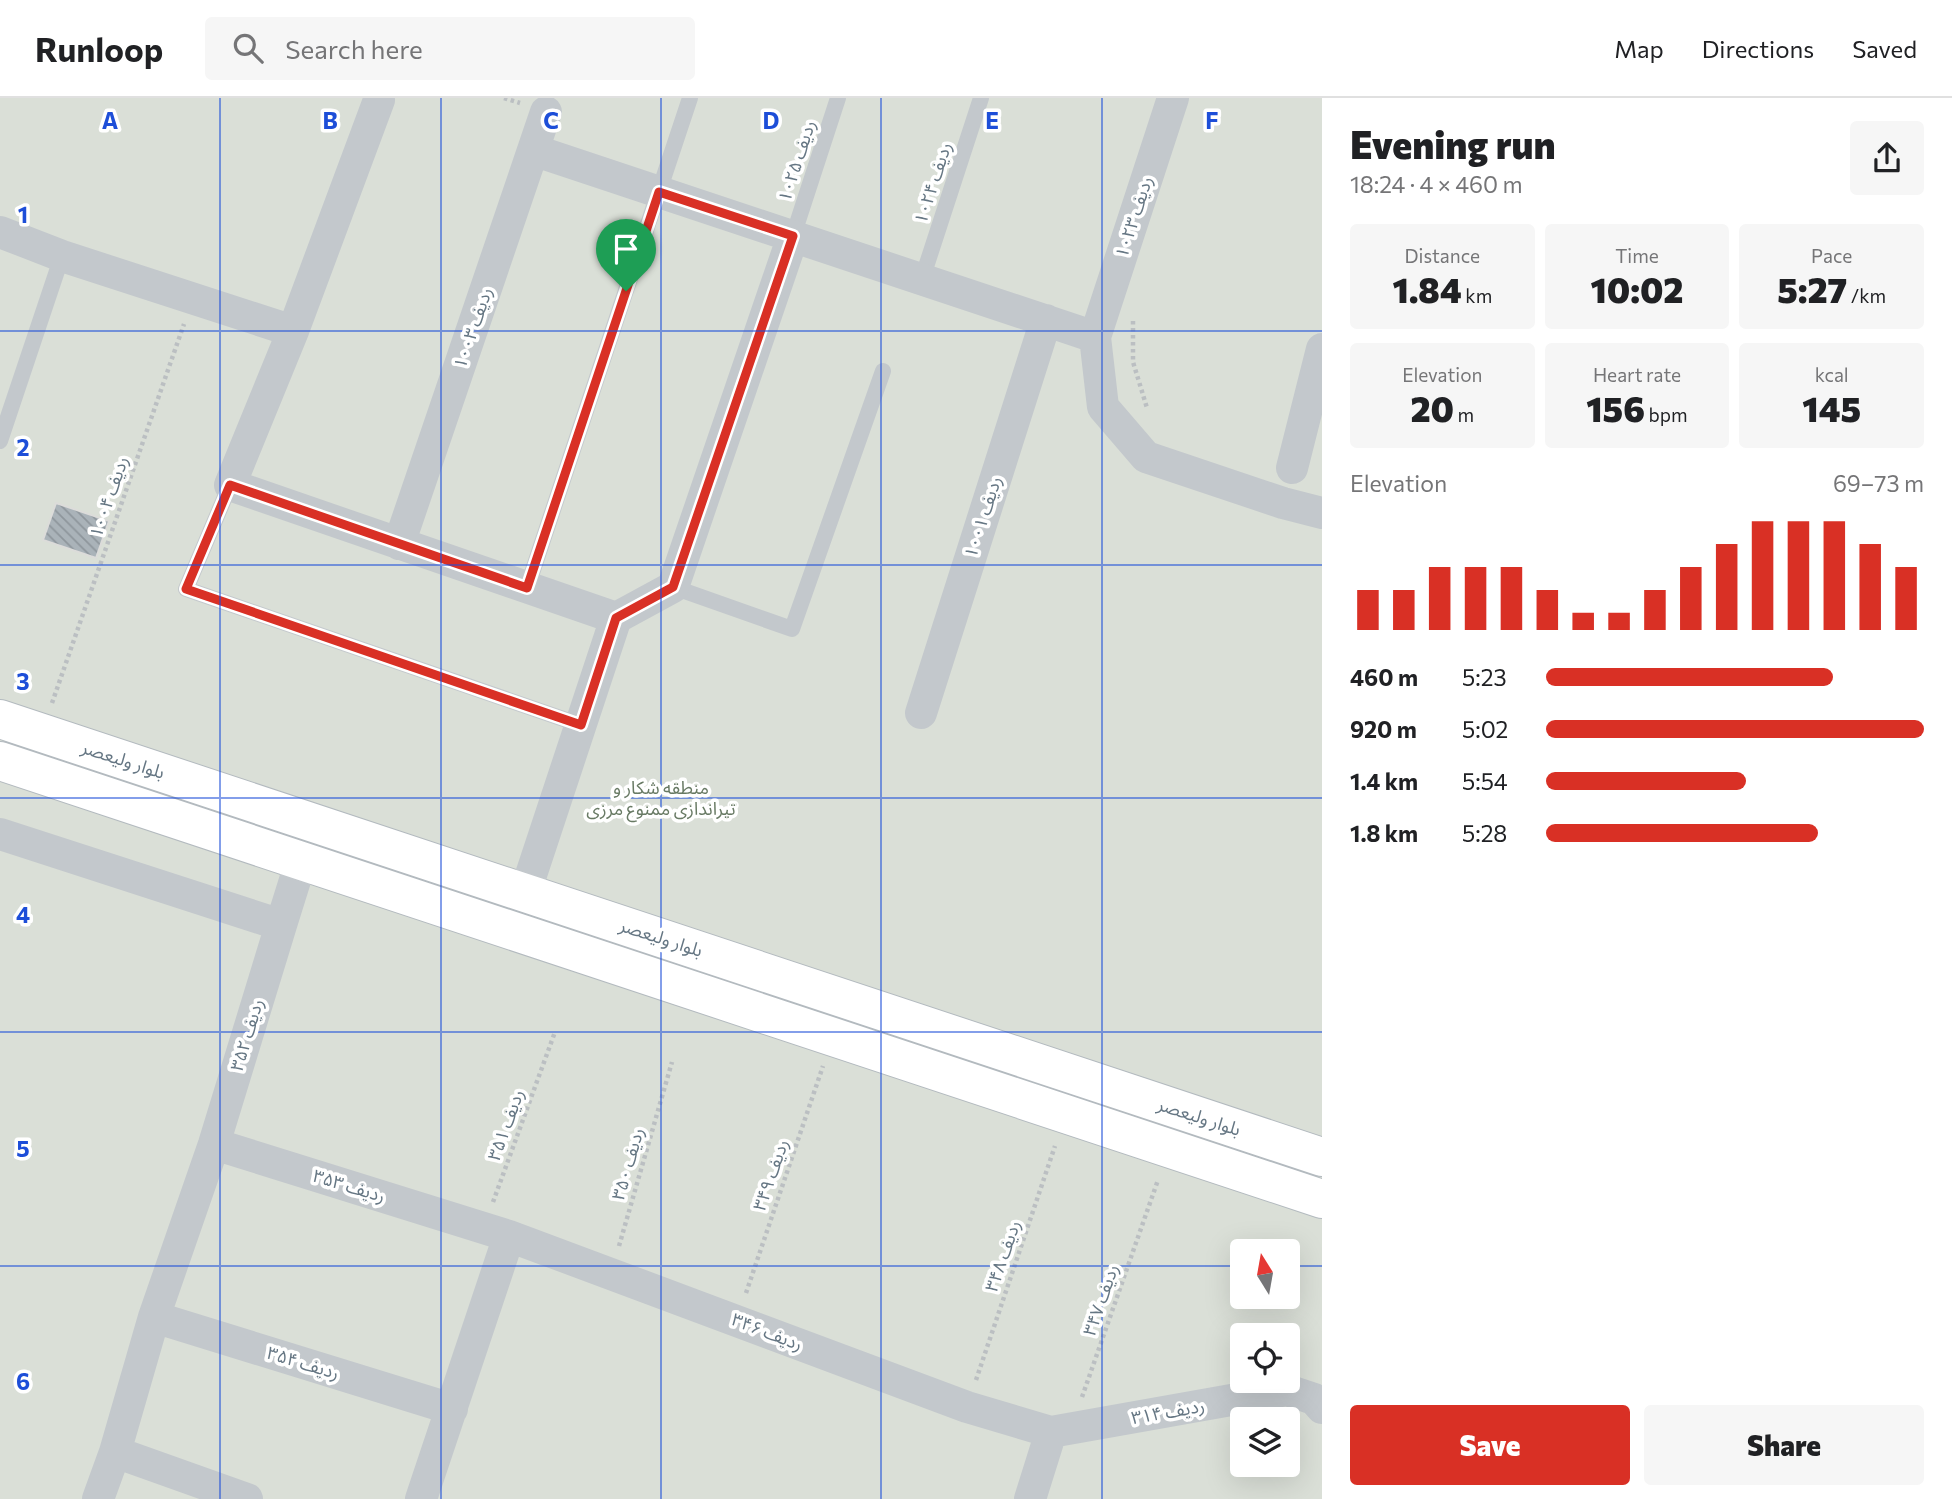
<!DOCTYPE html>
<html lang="en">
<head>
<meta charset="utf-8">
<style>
	:root { --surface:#fff; --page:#f6f6f6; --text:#202124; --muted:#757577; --line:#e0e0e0; --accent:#d93025 }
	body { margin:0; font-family:Commissioner,"Noto Sans Arabic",sans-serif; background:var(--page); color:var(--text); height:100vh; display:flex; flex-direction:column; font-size:26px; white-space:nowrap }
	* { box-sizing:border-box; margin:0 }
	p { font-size:23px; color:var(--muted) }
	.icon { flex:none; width:38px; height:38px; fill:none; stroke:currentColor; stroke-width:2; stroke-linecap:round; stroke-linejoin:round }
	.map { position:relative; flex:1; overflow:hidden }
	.side { display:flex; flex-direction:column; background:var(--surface); width:630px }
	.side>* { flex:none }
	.needle { width:46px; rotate:349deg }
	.fabs { position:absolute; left:1230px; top:1141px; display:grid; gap:14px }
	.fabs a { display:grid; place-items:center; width:70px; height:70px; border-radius:7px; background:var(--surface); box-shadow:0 7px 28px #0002; font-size:35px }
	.pin { position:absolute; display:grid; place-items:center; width:60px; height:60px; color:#fff; margin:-72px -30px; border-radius:50% 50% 50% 0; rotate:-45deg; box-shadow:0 0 7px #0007 }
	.pin .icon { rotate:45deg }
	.round { display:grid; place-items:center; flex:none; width:74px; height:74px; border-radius:7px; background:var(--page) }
	.head { display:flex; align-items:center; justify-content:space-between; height:119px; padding:0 28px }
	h1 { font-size:38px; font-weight:800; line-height:52px }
	.figures { display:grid; grid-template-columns:repeat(3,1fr); gap:10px; height:119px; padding:7px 28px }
	.figures div { display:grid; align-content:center; border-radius:7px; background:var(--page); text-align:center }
	.figures b { font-size:35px; font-weight:800 }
	.figures small { font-size:19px; font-weight:400 }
	.figures p { font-size:19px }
	.chart { height:196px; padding:14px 28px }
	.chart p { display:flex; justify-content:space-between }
	.chart svg { width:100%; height:126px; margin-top:7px; stroke:var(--accent); stroke-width:6 }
	.button { display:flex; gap:14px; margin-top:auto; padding:14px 28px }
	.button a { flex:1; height:80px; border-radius:7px; background:var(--accent); color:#fff; font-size:28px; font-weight:800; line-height:80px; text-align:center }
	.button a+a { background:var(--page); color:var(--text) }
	ul { padding:0 28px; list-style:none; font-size:23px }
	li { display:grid; grid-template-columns:112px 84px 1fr; align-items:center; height:52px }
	li i { height:18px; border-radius:9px; background:var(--accent) }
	header { display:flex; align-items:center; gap:42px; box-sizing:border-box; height:98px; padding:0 35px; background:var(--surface); border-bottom:2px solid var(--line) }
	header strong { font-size:33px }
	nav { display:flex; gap:38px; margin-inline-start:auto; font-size:24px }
	.search { width:490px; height:63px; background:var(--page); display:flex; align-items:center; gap:18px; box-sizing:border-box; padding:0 24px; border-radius:7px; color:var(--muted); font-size:26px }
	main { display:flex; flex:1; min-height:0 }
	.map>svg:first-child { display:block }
	.green { fill:#dadfd7; fill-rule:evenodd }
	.building { fill:url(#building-back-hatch); stroke:#dcdcda; stroke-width:2 }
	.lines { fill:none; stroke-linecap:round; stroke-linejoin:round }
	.secondary-casing { stroke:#b3babf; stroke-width:40 }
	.path { stroke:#bbbfc2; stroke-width:4.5; stroke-dasharray:3.5 3.5; stroke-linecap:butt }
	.lane { stroke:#c3c8cc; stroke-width:16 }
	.street { stroke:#c3c8cc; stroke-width:32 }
	.secondary { stroke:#fff; stroke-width:38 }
	.route-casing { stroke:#fff; stroke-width:14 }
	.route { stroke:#d93025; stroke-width:9 }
	.grid { fill:none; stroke:#1d4ed8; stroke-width:2; stroke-opacity:0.55 }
	.labels { text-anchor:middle; stroke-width:7; stroke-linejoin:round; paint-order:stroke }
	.street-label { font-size:18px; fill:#657683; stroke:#fff }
	.park-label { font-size:18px; fill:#687a64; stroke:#fff }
	.grid-label { font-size:23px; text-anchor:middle; font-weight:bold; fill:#1d4ed8; stroke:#fff; stroke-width:7; stroke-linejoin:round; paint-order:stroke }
</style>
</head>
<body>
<header>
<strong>Runloop</strong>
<div class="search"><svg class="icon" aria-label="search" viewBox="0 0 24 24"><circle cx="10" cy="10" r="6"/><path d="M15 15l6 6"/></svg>Search here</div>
<nav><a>Map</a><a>Directions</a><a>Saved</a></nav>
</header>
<main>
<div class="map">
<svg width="1322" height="1401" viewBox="0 0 1322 1401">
	<defs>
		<pattern id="building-back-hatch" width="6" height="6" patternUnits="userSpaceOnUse" patternTransform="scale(1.75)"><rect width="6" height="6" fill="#aab3b9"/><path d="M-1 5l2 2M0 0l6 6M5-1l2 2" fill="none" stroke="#8e969c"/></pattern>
	</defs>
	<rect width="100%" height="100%" fill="#fafaf8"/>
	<path class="green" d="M0,0H1322V1401H0ZM1242,1153H1288V1199H1242ZM1242,1237H1288V1283H1242ZM1242,1321H1288V1367H1242Z"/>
	<path class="building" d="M56,405L109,423L96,460L43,442Z"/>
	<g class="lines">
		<defs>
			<path id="secondary" d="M0,621L1322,1059
				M0,663L1322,1101"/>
		</defs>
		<use href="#secondary" class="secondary-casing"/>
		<path class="path" d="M504,0L520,5
			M1133,223V264L1147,310
			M52,605L184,226
			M493,1104L555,934
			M619,1148L672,964
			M746,1195L823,968
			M976,1282L1055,1048
			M1082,1299L1158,1082"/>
		<path class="lane" d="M793,138L838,0
			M922,181L981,0
			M0,343L62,158
			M230,387L186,491L581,627
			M673,489L792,531L883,273
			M527,490L690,0"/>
		<path class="street" d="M1173,0L1095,239L1103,309L1146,359L1283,405L1322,415
			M533,52L1095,239
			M0,134L62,158L293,233L230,387L616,520L525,795
			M293,233L379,2
			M1292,370L1322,251
			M399,446L546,14
			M616,520L673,489L793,138
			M921,615L1046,222
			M0,736L281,827L301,763
			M214,1046L509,1138L967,1309L1051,1334L1287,1292L1314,1301L1322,1310
			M154,1219L452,1311
			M115,1354L247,1401
			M98,1401L115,1354L154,1219L214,1046L281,827
			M421,1401L509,1138
			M1030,1401L1051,1334"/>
		<use href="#secondary" class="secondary"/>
	</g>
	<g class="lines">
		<defs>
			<path id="route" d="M659,94L793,138L673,489L616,520L581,627L186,491L230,387L527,490Z"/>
		</defs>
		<use href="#route" class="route-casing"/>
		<use href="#route" class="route"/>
	</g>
	<path class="grid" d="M220,0V1401M441,0V1401M661,0V1401M881,0V1401M1102,0V1401M0,233H1322M0,467H1322M0,700H1322M0,934H1322M0,1168H1242M1288,1168H1322"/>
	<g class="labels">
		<g class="street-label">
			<text transform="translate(797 63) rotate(-72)" y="6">ردیف ۱۰۲۵</text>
			<text transform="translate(933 85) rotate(-72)" y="6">ردیف ۱۰۲۴</text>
			<text transform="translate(1134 119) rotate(-72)" y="6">ردیف ۱۰۲۳</text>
			<text transform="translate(473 230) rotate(-71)" y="6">ردیف ۱۰۰۳</text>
			<text transform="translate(109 399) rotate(-71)" y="6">ردیف ۱۰۰۴</text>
			<text transform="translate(983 419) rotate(-72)" y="6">ردیف ۱۰۰۱</text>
			<text transform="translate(123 662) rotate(18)" y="6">بلوار ولیعصر</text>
			<text transform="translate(661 840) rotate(18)" y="6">بلوار ولیعصر</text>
			<text transform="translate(247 937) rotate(-73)" y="6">ردیف ۳۵۲</text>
			<text transform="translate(1199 1019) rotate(18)" y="6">بلوار ولیعصر</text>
			<text transform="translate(506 1027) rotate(-70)" y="6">ردیف ۳۵۱</text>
			<text transform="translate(628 1066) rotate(-74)" y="6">ردیف ۳۵۰</text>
			<text transform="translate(771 1077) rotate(-71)" y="6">ردیف ۳۴۹</text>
			<text transform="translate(349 1088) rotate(17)" y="6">ردیف ۳۵۳</text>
			<text transform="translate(1003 1158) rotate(-71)" y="6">ردیف ۳۴۸</text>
			<text transform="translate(1101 1202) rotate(-71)" y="6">ردیف ۳۴۷</text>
			<text transform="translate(767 1234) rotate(21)" y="6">ردیف ۳۴۶</text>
			<text transform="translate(303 1265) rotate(17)" y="6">ردیف ۳۵۴</text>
			<text transform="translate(1168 1314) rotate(-10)" y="6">ردیف ۳۱۴</text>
		</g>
		<g class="park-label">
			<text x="661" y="696">منطقه شکار و<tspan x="661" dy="21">تیراندازی ممنوع مرزی</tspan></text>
		</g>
	</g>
	<g class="grid-label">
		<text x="110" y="31">A</text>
		<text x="330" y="31">B</text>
		<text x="551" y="31">C</text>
		<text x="771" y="31">D</text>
		<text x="992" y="31">E</text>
		<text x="1212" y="31">F</text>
		<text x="23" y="125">1</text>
		<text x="23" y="358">2</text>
		<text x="23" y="592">3</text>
		<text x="23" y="825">4</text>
		<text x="23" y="1059">5</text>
		<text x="23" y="1292">6</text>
	</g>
</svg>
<div class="fabs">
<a><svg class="needle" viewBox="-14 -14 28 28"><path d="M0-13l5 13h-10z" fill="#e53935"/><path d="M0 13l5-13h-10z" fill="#757577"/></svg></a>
<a><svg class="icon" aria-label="locate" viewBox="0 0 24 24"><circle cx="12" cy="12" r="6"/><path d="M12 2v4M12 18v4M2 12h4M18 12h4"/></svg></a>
<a><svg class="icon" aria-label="layers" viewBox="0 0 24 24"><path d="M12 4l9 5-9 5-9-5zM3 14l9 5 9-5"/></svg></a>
</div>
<div class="pin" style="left:626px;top:193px;background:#1e9e55"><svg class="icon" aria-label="arrive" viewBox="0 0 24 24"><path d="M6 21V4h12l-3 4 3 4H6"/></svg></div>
</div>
<section class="side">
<div class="head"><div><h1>Evening run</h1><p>18:24 · 4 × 460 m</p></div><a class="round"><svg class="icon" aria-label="share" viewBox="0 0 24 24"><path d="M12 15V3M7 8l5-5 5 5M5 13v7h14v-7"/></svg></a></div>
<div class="figures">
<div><p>Distance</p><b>1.84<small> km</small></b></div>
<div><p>Time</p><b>10:02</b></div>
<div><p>Pace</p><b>5:27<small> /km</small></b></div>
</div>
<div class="figures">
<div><p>Elevation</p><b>20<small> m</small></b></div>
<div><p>Heart rate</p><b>156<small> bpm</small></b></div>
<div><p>kcal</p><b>145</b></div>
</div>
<div class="chart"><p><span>Elevation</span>69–73 m</p>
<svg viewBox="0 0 160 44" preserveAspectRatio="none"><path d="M5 44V30M15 44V30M25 44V22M35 44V22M45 44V22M55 44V30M65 44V38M75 44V38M85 44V30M95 44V22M105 44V14M115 44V6M125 44V6M135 44V6M145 44V14M155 44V22"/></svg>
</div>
<ul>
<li><b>460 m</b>5:23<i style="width:76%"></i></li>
<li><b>920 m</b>5:02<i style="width:100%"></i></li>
<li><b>1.4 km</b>5:54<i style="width:53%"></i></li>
<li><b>1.8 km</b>5:28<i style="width:72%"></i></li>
</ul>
<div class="button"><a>Save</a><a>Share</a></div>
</section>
</main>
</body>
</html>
